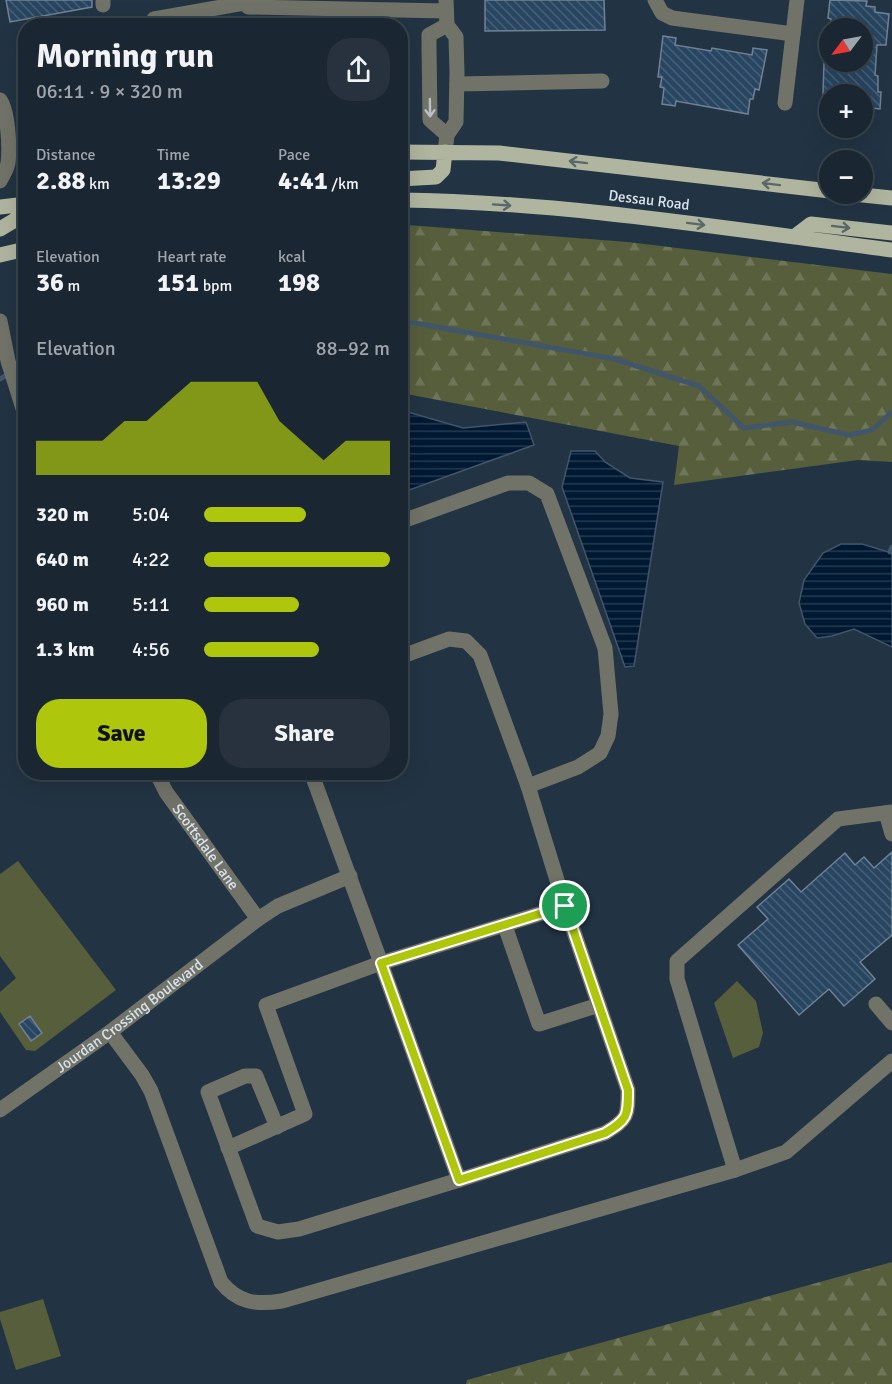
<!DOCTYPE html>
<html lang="en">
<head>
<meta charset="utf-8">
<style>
	:root { --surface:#1a2632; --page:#27323e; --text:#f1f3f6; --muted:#9fa5ac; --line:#38434d; --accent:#aec60c }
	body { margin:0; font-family:Signika,sans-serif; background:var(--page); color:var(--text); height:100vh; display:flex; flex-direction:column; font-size:22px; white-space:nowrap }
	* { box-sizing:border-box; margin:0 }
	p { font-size:20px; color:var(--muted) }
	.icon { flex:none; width:33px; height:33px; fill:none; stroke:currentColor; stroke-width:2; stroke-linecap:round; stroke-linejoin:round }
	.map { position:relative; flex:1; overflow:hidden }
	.sheet { position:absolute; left:18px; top:18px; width:390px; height:762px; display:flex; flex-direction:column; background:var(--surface); border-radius:24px; box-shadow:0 6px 24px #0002,0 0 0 2px var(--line) }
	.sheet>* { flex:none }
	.needle { width:39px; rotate:238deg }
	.tools { position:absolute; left:819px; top:18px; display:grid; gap:12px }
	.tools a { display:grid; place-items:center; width:54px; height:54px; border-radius:50%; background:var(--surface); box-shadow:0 6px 24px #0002,0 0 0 2px var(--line); font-size:30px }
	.pin { position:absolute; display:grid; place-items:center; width:51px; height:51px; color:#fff; margin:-26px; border:3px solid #fff; border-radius:50%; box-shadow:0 2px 6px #0007 }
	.round { display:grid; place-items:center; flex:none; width:63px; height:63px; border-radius:24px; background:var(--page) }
	.summary { display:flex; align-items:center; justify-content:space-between; height:102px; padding:0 18px }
	h1 { font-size:33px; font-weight:700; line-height:45px }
	.stats { display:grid; grid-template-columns:repeat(3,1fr); gap:9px; height:102px; padding:6px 18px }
	.stats div { display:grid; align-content:center }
	.stats b { font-size:26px; font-weight:700 }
	.stats small { font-size:16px; font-weight:400 }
	.stats p { font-size:16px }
	.chart { height:168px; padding:12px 18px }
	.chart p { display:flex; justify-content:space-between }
	.chart svg { width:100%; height:108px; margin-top:6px; fill:var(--accent); opacity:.7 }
	.action { display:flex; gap:12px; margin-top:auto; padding:12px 18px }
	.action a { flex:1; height:69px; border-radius:24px; background:var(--accent); color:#111; font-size:24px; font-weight:700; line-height:69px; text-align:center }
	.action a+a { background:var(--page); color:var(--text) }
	ul { padding:0 18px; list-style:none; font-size:20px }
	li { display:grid; grid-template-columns:96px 72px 1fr; align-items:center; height:45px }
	li i { height:15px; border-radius:8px; background:var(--accent) }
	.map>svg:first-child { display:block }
	.forest { fill:url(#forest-firs) }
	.park { fill:#565e3c }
	.water { fill:url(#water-rules); stroke:#41566a; stroke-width:1.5 }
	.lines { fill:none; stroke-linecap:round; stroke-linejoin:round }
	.stream { stroke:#41566a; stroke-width:5 }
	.building { fill:url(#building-back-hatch); stroke:#6f8295; stroke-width:1.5 }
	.minor { stroke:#717369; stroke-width:15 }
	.major { stroke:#b0b59f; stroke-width:15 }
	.oneway { stroke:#bac1c6 }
	.oneway2 { stroke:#5b6768 }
	.route-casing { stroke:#fff; stroke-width:12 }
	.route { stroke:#aec60c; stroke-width:8 }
	.labels { text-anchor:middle; stroke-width:4.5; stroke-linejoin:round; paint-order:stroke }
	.street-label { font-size:15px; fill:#d9e3ee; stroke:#223343 }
</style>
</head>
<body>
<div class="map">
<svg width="892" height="1384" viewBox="0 0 892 1384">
	<defs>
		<pattern id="forest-firs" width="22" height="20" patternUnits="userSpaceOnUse" patternTransform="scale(1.5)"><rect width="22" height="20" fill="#565e3c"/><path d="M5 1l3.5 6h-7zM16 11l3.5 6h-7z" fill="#6e7558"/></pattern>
		<pattern id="water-rules" width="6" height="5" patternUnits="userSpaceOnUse" patternTransform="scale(1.5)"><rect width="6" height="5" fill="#001932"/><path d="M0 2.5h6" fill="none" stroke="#253a50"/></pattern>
		<pattern id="building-back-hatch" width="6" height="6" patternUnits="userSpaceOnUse" patternTransform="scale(1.5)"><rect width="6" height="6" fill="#284561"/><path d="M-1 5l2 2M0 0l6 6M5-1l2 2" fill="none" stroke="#476078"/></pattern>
	</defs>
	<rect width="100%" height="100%" fill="#223343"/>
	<path class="forest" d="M408,225L628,242L892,274V462L858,460L674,485L679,446L401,393L400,226Z
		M892,1262V1384H466L467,1380Z"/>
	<path class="park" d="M18,861L116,990L35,1051L26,1050L0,1012V992L16,978L0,956V874Z
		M737,981L756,1001L763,1033L759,1047L733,1058L714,1003Z
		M43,1299L61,1356L16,1370L0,1319V1312Z"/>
	<path class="water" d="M401,410L463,428L526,422L534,445L401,493Z
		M571,451H595L605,462L630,478L663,482L634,666L625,667L562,487Z
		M841,544H862L892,553V647L854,629L832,636L817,638L805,624L799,603L804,580L823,553Z"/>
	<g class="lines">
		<path class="stream" d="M400,323H415L615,359L699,386L744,428L792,422L849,435L872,430L892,412
			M0,379L26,364
			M890,552L892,547"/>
	</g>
	<path class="building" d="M6,0H92V7L10,22Z
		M485,0H604L605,30L485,31Z
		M830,0L867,1L866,6L875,7V12L889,14L886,45H877L875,75L878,76V92H881L880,109L862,107V94H823L824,62H862V28H830L831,19L828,18Z
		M663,36L676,38L675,45L711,51L712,48L752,55L753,48L767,50L759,90L755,89L753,99H750L748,114L676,101L675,106L662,104L664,88L660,87L662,77H658Z
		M892,852V935L860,962L875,979L844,1006L829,989L799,1015L738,945L768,919L757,907L789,879L801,892L845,853L855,865L864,857L874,868Z
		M30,1016L42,1033L31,1041L19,1024Z"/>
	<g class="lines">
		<g class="minor">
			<path d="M103,0V5"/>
			<path d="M241,0L248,7L446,11"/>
			<path d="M655,0L662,13L672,18L793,34"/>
			<path d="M154,19L244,3"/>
			<path d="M457,84L602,81"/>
			<path d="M0,100C8,111 10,148 8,163C7,169 3,175 0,181"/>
			<path d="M785,103L797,0"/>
			<path d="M447,135L430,120L429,47V35L447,25"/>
			<path d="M445,152L447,135L456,122L457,73L456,37L447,25L446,0"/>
			<path d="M0,321L8,361L26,418"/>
			<path d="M400,657L449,639L466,641L480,655L528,786"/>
			<path id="s1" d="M156,772L166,792L258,919"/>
			<path d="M311,772L381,963L565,906L528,786L578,767L600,753L608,736L611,714L605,648L547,494L529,483H508L400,522"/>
			<path d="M886,813L892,834"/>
			<path d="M505,926L539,1024L599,1005"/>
			<path d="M876,1004L892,1023"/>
			<path d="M110,1032L142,1075L151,1091L221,1282C238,1303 256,1305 282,1301L735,1170L786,1152L892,1061"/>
			<path id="s2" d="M0,1110L110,1032L258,919L278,906L350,876"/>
			<path d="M277,1127L256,1076H245L208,1092L257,1226L278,1232L299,1229L459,1180"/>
			<path d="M228,1148L305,1114L266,1005L381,963L459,1180L605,1133C628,1119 628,1116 628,1090L565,906"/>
			<path d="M735,1170L677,979V961L838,819L892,812"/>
		</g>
		<path class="major" d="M400,152L499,153L830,191
			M400,179L436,177L443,170L445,152
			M853,194L892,198
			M400,200C565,202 729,229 892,250
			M0,207L26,204
			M0,229L15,220L26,218
			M794,237L811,224L892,233
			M0,255L26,249"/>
	</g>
	<defs><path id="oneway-shaft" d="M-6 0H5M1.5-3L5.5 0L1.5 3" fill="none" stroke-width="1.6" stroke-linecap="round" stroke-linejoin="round" transform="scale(1.5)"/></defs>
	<use class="oneway" href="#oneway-shaft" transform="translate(430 108) rotate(89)"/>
	<g class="oneway2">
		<use href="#oneway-shaft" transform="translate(578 162) rotate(-173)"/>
		<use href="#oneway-shaft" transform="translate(771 184) rotate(-173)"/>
		<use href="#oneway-shaft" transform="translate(502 205) rotate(4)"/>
		<use href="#oneway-shaft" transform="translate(696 224) rotate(7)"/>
		<use href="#oneway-shaft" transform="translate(841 227) rotate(7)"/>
	</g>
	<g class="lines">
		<defs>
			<path id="route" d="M565,906L628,1090C628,1116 628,1119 605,1133L459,1180L381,963Z"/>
		</defs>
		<use href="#route" class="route-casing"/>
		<use href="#route" class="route"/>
	</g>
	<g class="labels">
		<g class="street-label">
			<text transform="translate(649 200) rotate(7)" y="5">Dessau Road</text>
			<text dy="5" stroke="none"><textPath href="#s1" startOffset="90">Scottsdale Lane</textPath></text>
			<text dy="5" stroke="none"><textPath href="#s2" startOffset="160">Jourdan Crossing Boulevard</textPath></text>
		</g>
	</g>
</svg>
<div class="tools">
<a><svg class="needle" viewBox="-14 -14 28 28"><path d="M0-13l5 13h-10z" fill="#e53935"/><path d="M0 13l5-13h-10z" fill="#9fa5ac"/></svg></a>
<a>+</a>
<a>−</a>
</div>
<div class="pin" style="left:565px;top:906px;background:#1e9e55"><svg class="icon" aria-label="arrive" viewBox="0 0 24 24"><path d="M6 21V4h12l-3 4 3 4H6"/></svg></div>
<section class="sheet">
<div class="summary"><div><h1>Morning run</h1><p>06:11 · 9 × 320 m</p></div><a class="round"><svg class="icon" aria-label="share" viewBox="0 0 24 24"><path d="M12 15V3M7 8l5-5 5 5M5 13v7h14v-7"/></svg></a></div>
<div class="stats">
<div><p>Distance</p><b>2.88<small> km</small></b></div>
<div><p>Time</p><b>13:29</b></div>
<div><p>Pace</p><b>4:41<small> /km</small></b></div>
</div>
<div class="stats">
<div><p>Elevation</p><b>36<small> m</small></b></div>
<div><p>Heart rate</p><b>151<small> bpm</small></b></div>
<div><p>kcal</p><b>198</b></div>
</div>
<div class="chart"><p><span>Elevation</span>88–92 m</p>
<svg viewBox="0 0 160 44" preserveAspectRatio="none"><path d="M0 44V30L10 30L20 30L30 30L40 22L50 22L60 14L70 6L80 6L90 6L100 6L110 22L120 30L130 38L140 30L150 30L160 30V44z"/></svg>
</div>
<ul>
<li><b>320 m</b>5:04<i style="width:55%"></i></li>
<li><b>640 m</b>4:22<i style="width:100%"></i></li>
<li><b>960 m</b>5:11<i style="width:51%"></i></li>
<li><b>1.3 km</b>4:56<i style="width:62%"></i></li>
</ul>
<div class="action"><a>Save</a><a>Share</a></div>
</section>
</div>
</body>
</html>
